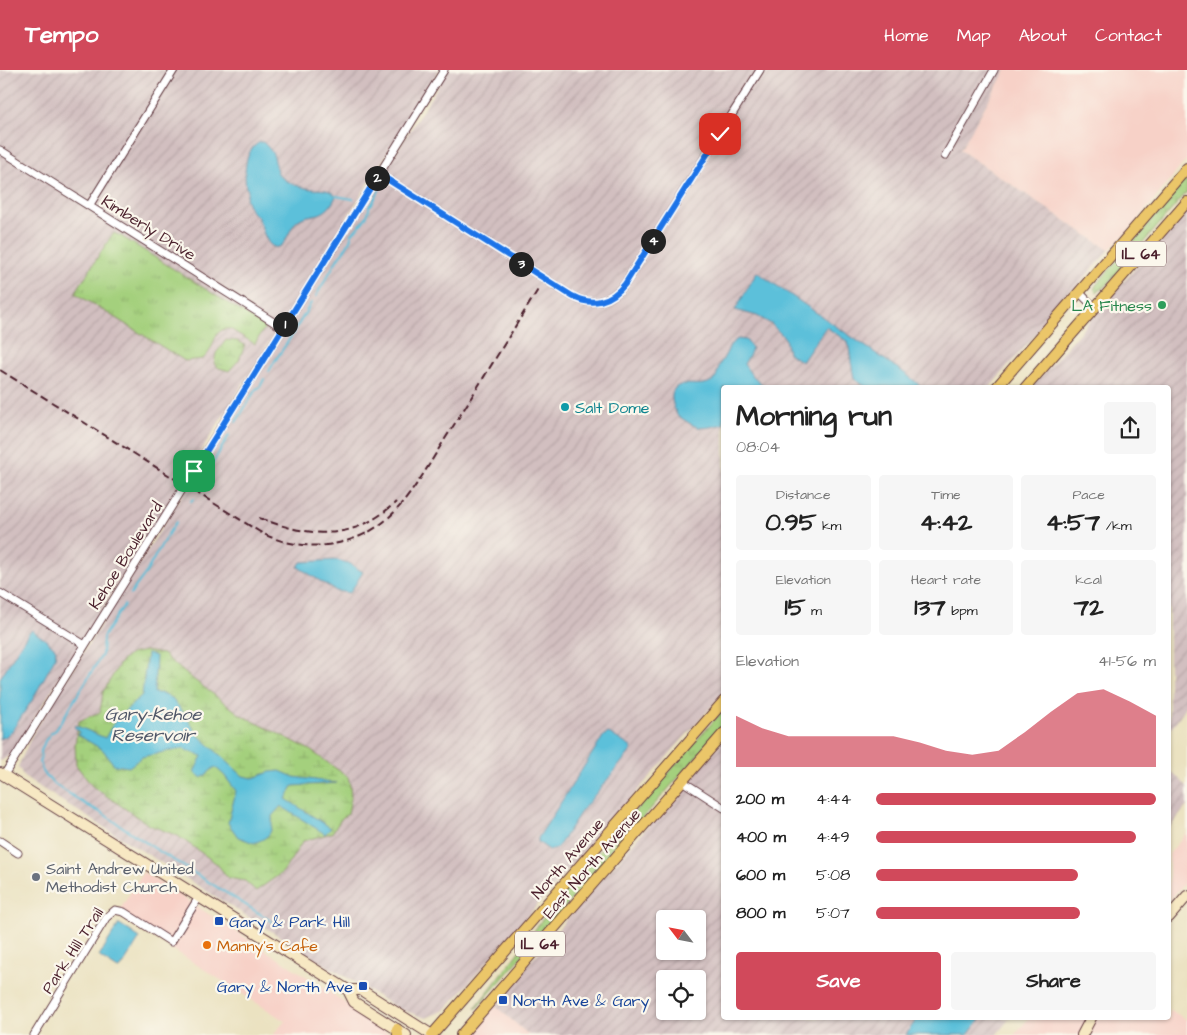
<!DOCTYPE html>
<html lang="en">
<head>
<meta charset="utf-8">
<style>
	:root { --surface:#fff; --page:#f6f6f6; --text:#222; --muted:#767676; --accent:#d1495b }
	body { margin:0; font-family:"Architects Daughter",sans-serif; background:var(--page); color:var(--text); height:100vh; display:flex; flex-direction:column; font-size:19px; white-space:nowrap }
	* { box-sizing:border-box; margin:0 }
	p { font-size:16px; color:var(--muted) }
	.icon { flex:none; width:28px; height:28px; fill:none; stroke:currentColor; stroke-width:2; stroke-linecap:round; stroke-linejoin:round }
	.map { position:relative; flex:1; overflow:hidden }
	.drawer { position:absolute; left:721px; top:315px; width:450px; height:635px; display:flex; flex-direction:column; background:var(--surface); border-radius:5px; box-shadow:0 1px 4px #0004 }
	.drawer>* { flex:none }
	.needle { width:32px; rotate:302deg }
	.controls { position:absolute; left:656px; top:840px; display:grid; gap:10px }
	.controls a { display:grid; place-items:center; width:50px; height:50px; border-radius:5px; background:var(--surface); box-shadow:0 1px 4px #0004; font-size:25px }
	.pin { position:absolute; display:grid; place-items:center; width:42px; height:42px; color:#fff; margin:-21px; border-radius:10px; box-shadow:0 2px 8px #0006 }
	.km { position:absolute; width:25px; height:25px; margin:-12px; border-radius:50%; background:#222; color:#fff; font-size:14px; line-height:25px; text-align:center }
	.round { display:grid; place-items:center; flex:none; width:52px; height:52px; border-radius:5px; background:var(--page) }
	.head { display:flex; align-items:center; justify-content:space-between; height:85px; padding:0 15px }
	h1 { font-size:28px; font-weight:800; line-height:38px }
	.metrics { display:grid; grid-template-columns:repeat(3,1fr); gap:8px; height:85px; padding:5px 15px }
	.metrics div { display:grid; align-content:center; border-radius:5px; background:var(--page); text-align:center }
	.metrics b { font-size:25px; font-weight:800 }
	.metrics small { font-size:14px; font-weight:400 }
	.metrics p { font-size:14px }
	.chart { height:140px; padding:10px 15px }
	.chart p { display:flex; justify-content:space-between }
	.chart svg { width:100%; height:90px; margin-top:5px; fill:var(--accent); opacity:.7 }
	.action { display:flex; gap:10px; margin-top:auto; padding:10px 15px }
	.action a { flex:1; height:58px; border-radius:5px; background:var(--accent); color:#fff; font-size:20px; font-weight:800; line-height:58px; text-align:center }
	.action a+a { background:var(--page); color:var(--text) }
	ul { padding:0 15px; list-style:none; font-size:16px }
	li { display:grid; grid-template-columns:80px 60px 1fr; align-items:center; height:38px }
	li i { height:12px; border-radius:6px; background:var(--accent) }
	header { display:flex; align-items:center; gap:30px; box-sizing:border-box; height:70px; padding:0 25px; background:var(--accent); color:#fff }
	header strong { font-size:24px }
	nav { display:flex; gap:28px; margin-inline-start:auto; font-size:18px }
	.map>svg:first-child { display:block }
	.built { fill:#f7d1c7 }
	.industrial { fill:url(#industrial-furrows); fill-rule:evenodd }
	.grass { fill:url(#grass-tufts); stroke:#777854 }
	.wetland { fill:url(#wetland-marsh); stroke:#777854 }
	.water { fill:#5cc0da; stroke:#537082 }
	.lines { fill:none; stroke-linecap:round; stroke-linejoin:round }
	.stream { stroke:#5cc0da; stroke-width:2 }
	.street-casing { stroke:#623c42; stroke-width:9 }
	.secondary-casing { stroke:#623c42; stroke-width:12 }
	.primary-casing { stroke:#623c42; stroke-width:12 }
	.street { stroke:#fff; stroke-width:7 }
	.secondary { stroke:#f7e8c3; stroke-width:10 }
	.primary { stroke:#ebc669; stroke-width:10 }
	.rail { stroke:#4a1f2b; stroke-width:2; stroke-dasharray:8 4; stroke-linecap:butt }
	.route-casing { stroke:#fff; stroke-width:10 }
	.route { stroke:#1a73e8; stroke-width:6 }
	.leisure-dot { fill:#2e9e5b; stroke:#fbf7ec; stroke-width:2 }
	.culture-dot { fill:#0f9aa8; stroke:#fbf7ec; stroke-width:2 }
	.worship-dot { fill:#6b7280; stroke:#fbf7ec; stroke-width:2 }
	.transit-dot { fill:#1a4fb4; stroke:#fbf7ec; stroke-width:2 }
	.food-dot { fill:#e8710a; stroke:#fbf7ec; stroke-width:2 }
	.labels { text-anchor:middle; stroke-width:4.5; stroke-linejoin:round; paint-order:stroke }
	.shield { fill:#fbf7ec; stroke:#7f6065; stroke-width:1 }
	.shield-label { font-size:15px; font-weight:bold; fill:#4a1f2b }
	.street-label { font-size:16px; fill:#4a1f2b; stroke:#fbf7ec }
	.leisure-label { font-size:16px; fill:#27864d; stroke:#fbf7ec; text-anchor:end }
	.culture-label { font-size:16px; fill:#0d838f; stroke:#fbf7ec; text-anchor:start }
	.worship-label { font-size:16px; fill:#5b616d; stroke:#fbf7ec; text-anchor:start }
	.transit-label { font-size:16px; fill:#164399; stroke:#fbf7ec; text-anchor:start }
	.food-label { font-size:16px; fill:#c56008; stroke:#fbf7ec; text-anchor:start }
	.water-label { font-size:18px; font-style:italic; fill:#505768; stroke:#fbf7ec }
</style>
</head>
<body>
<header>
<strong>Tempo</strong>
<nav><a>Home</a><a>Map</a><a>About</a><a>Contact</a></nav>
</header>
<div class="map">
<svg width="1187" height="965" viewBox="0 0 1187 965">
	<defs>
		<pattern id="industrial-furrows" width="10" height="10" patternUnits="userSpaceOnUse" patternTransform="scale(1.25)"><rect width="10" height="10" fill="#d2bfc0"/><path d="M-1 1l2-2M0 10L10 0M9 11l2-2" fill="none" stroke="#b6a4a5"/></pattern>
		<pattern id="grass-tufts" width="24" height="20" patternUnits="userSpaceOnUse" patternTransform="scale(1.25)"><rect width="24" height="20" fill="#a4d07d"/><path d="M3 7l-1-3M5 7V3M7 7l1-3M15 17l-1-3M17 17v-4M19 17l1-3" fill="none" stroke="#8fb26c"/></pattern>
		<pattern id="wetland-marsh" width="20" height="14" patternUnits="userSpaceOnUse" patternTransform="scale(1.25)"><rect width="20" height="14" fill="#a4d07d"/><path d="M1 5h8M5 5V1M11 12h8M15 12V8" fill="none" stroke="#8fb26c"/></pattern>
	</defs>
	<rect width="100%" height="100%" fill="#fbf7ec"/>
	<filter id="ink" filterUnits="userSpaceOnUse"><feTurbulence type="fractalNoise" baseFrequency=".02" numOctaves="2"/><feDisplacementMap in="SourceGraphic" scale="10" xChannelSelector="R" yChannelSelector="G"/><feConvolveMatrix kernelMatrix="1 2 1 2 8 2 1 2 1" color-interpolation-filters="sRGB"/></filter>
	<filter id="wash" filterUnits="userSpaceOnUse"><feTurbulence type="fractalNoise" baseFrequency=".0096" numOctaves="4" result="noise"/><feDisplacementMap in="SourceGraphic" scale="20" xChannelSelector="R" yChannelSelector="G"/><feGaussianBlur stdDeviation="1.12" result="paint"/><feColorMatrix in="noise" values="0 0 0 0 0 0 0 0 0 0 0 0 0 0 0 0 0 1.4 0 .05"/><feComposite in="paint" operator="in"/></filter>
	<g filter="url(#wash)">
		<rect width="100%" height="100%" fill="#ebe2c1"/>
		<path class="built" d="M1006,0H1187V89L1133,156L1109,180L960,80Z
			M1187,762V810L1169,831V784Z
			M143,802L315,912L391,965H273L285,951L166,875L168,873L118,843Z
			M493,934L529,965H472L480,956Z
			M1169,939L1187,950V965H1014L1029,948H1169Z"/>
		<path class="industrial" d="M0,0H439L12,684L1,691L0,690Z
			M448,0H1006L960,80L1109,180L990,317L724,318V622L445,940L426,948L399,939L311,886L25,708L18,697L32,665Z
			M1187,137V635L1169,662V318H1031L1108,230Z
			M724,669V948H1010L996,965H529L493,934ZM665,849H698V881H665ZM665,909H698V941H665Z
			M1169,700L1187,716V736L1169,758Z"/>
		<path class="grass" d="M1187,106V122L1107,215L1097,222L1094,219L1096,215C1128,180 1156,142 1187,106Z
			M114,163L121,166L263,255L265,257L255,274L230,259C215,257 215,273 209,282C207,285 205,287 203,289L185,291L75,223L111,166Z
			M724,639V655L476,939L475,938L508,896L556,831Z"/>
		<path class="wetland" d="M226,270L238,271L245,275L239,290L229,301L219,298L214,294L216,283Z
			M145,581L163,584L185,603L241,645L293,671L310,680L348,707L350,715L351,728L348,744L342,748L332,763L303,771L283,802L256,821L245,811L228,808L217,794L178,766L149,755L92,716L76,695L75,674L79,651L100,642L103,622L120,593L130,584Z"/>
		<path class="water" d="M260,72H263C266,75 271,80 273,84C278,96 272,102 287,111C292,114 300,117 306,118C317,121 327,116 336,126C332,136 325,144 314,145C310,146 306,146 302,148C290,152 288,174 279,177C266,181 262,155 258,148C257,145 255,145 253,143C249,139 249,134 246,129L248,120L246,118C244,103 244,80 260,72Z
			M757,202L906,304L922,317H866L854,309L848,272L826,257L802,292L788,283L785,268L771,254L757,246L735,240Z
			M738,269L746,270L752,278L750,284L744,294L751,304L765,317L724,318V354C698,360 699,360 677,345C674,338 669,326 674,319C682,309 700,319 712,311C718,307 717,300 720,294C721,291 723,290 724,287C730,278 727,275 738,269Z
			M336,490L349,493L363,502L350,523L336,521L298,497L301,492Z
			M32,560L46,570L56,579L55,588L33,629L12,661L5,667L0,669V608L28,563Z
			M147,583L156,586L154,623H160L172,628L186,646L197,664L243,706L253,708L270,702L280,701L294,707L337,713L293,716L286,729L331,758L325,764L281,736L272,746C273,763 270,767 254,773L238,767L228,753L236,721L224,705L215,697L202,708L194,702L202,686L183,679L164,682L142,687L129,697L114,695L103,680L78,665L80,662L74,657L75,655L105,668L115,651L142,625Z
			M609,663L631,677V681L580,743L560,774L554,780H549L538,772V768L604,665Z
			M119,854L121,855L140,868L121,898L118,899L101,888L99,886Z
			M917,948H981L968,965H906Z"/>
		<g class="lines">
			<path class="stream" d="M336,126L353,129
				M316,226L340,185C343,183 352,169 351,165C358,157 370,147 369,136L372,134L379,120
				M269,301L275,291L294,262L311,233
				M236,352L256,319L260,317L264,309
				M207,402L209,400L229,365
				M199,418L202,413
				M191,431L193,429
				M131,524C135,516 142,509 147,501C156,484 165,468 176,452
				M124,535L103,567L102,585L56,660L51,663L45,671L41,681L40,691L42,700L46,706L53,713L85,734L102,743L154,778L273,852"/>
		</g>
	</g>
	<g filter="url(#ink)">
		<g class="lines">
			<defs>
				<path id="street" d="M0,80L283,258
					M945,86L994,0
					M379,104L572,226C592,237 611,232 625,214L760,0
					M89,136L174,0
					M1079,222L1094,237
					M0,523L85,575
					M4,705L444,0
					M682,711L724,738
					M0,771L18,783
					M34,965L106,848L115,840L124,842L171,872L199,827"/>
				<path id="secondary" d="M0,703L348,920L354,932L406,965
					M1169,847L1187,826
					M348,920H361L432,965
					M1082,965L1091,948"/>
				<path id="primary" d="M996,318L1187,98
					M1025,318L1187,132
					M397,959L398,965
					M432,965L724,631
					M461,965L724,663"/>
			</defs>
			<use href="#street" class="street-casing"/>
			<use href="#secondary" class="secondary-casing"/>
			<use href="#primary" class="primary-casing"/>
			<use href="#street" class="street"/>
			<use href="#secondary" class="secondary"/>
			<use href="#primary" class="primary"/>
			<path class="rail" d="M0,300L260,462C280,473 303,477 326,475C380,468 402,438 429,395C439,378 450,361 461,344C487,302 513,260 539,218
				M259,448C311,467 352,473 396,432"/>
		</g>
	</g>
	<g class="lines" filter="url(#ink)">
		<defs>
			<path id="route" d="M194,401L379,104L572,226C592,237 611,232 625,214L720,64"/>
		</defs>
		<use href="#route" class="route-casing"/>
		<use href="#route" class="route"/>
	</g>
	<circle class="leisure-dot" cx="1162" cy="235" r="5"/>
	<circle class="culture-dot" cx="565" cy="337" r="5"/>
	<circle class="worship-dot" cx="36" cy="807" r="5"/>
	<g class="transit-dot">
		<rect x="214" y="846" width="10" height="10" rx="2.5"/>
		<rect x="358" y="911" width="10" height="10" rx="2.5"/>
		<rect x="498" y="925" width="10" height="10" rx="2.5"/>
	</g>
	<circle class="food-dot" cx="207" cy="875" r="5"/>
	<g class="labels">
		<g class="shield">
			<rect x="1116" y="171.5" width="50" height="25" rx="4"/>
			<rect x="515" y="861.5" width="50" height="25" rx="4"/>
		</g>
		<g class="shield-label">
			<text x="1141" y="189">IL 64</text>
			<text x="540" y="879">IL 64</text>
		</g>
		<g class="street-label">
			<text transform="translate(149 157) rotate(32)" y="6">Kimberly Drive</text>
			<text transform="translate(125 485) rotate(-58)" y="6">Kehoe Boulevard</text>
			<text transform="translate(567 788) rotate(-49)" y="6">North Avenue</text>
			<text transform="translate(591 793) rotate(-49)" y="6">East North Avenue</text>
			<text transform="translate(72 880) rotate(-57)" y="6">Park Hill Trail</text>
		</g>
		<g class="leisure-label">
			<text x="1152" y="241">LA Fitness</text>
		</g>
		<g class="culture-label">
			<text x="575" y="343">Salt Dome</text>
		</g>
		<g class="worship-label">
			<text x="46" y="804">Saint Andrew United<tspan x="46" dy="18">Methodist Church</tspan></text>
		</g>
		<g class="transit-label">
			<text x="229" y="857">Gary &amp; Park Hill</text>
			<text x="353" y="922" text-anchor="end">Gary &amp; North Ave</text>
			<text x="513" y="936">North Ave &amp; Gary</text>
		</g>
		<g class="food-label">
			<text x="217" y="881">Manny's Cafe</text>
		</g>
		<g class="water-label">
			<text x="153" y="650">Gary-Kehoe<tspan x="153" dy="21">Reservoir</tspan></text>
		</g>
	</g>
</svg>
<div class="controls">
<a><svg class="needle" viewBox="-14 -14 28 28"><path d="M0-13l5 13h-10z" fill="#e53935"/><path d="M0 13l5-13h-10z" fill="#767676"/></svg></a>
<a><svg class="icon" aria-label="locate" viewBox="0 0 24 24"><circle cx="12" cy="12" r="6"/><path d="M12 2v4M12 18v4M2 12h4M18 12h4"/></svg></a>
</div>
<div class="pin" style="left:194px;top:401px;background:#1e9e55"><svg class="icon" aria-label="arrive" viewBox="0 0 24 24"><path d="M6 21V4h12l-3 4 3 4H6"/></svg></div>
<div class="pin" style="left:720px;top:64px;background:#d93025"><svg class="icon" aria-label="check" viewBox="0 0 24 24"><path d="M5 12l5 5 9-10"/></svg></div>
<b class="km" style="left:285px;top:254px">1</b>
<b class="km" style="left:377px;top:108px">2</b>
<b class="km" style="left:521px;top:194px">3</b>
<b class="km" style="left:653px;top:171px">4</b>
<section class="drawer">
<div class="head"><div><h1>Morning run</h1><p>08:04</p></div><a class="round"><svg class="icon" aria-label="share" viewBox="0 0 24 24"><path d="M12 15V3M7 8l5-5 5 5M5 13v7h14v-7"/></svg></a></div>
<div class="metrics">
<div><p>Distance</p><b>0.95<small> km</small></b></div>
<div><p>Time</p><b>4:42</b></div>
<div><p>Pace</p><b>4:57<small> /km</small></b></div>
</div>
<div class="metrics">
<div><p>Elevation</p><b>15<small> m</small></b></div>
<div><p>Heart rate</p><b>137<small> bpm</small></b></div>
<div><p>kcal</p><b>72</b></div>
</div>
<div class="chart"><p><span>Elevation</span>41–56 m</p>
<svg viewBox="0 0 160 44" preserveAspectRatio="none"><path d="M0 44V19L10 25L20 29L30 29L40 29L50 29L60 29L70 32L80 36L90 38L100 36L110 27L120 17L130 8L140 6L150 12L160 19V44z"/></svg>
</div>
<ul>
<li><b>200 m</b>4:44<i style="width:100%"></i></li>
<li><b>400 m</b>4:49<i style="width:93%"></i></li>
<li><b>600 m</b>5:08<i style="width:72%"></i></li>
<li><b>800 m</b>5:07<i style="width:73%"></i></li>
</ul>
<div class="action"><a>Save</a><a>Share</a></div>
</section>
</div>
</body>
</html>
